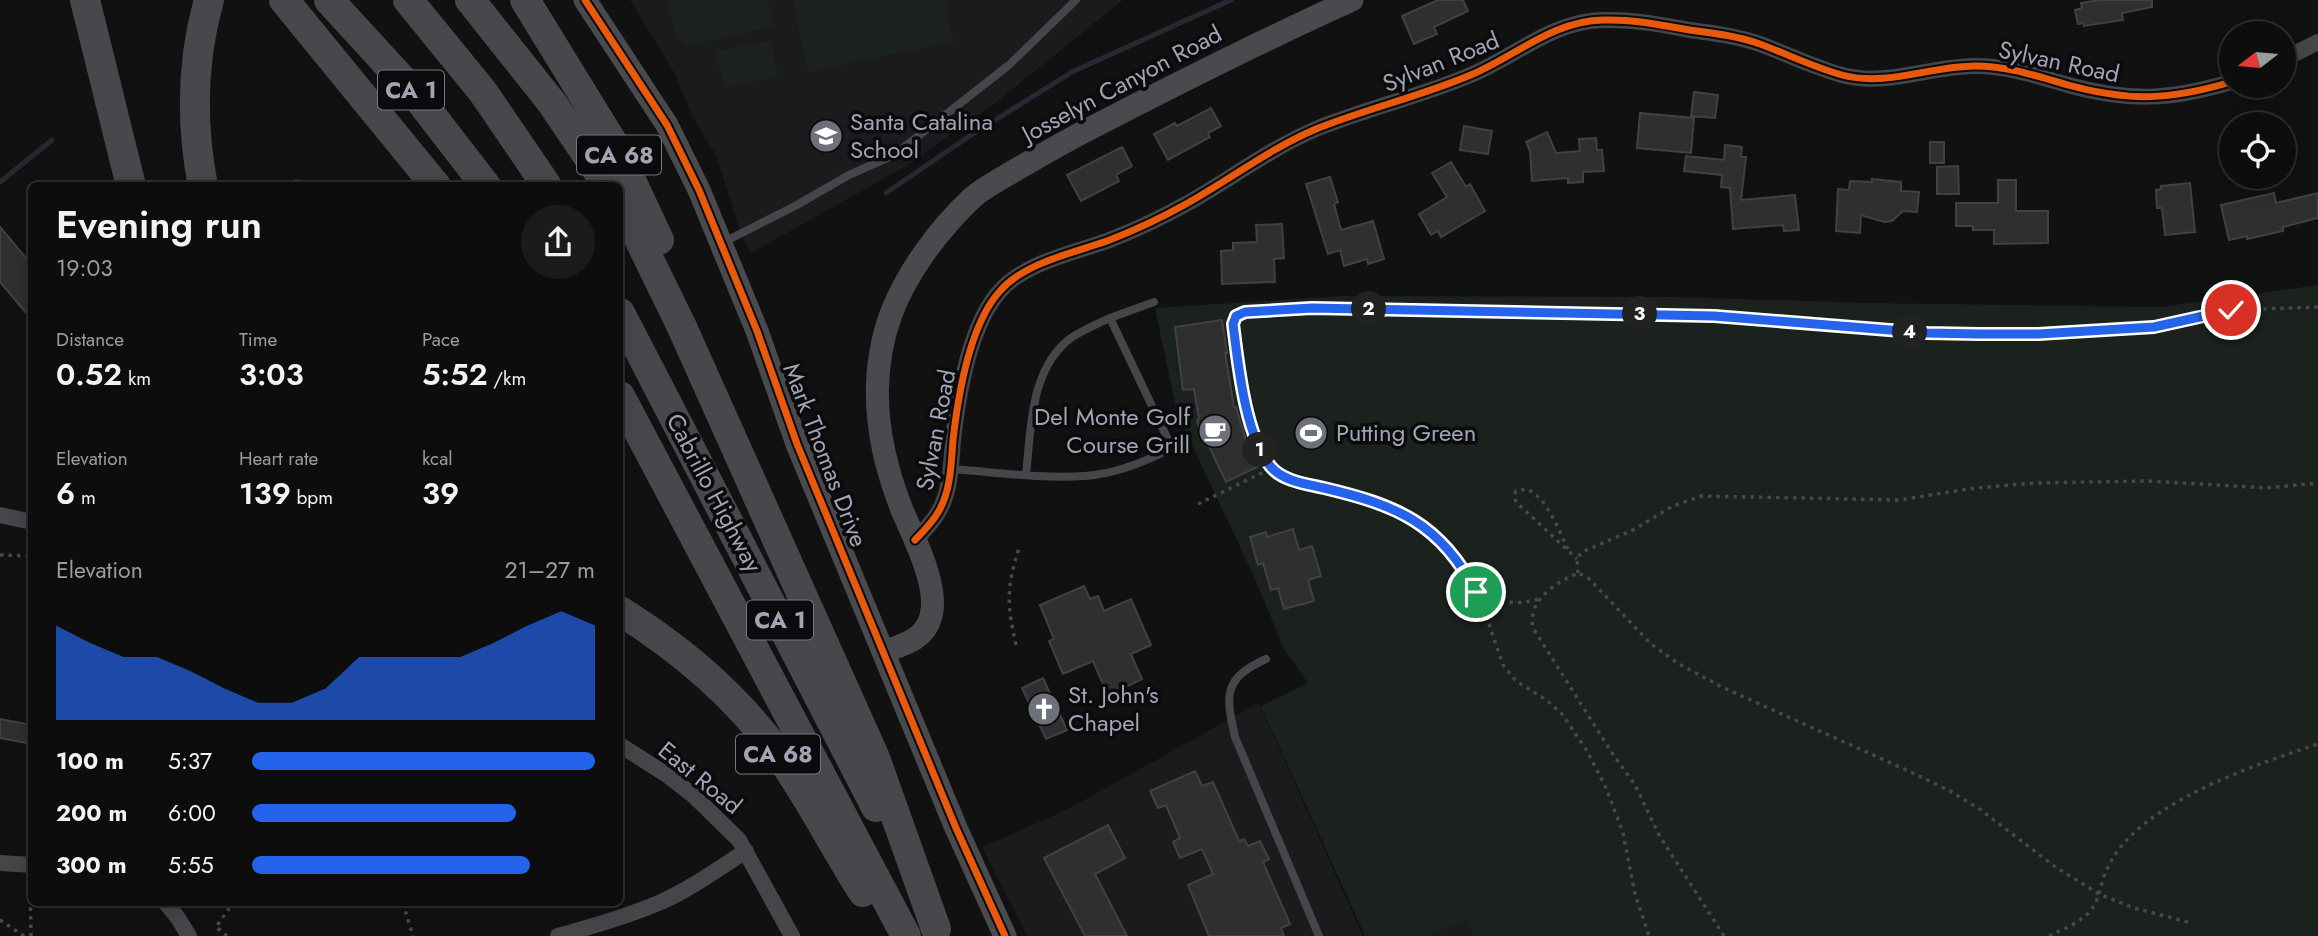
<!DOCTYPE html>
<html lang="en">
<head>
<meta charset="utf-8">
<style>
	:root { --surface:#0d0d0d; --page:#1b1b1b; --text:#f1f3f6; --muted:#9a9c9d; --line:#2d2d2e; --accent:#2563eb }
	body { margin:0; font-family:Jost,sans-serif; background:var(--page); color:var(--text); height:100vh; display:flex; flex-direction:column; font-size:26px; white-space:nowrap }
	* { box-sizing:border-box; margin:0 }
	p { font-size:23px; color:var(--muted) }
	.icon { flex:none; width:38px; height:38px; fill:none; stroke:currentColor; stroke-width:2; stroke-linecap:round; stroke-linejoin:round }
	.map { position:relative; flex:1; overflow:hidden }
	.side { position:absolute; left:28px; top:182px; width:595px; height:724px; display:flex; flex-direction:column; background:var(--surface); border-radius:10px; box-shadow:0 4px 18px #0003,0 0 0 2px var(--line) }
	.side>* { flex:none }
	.needle { width:46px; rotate:254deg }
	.buttons { position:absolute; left:2219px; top:21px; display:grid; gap:14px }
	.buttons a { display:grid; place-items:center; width:77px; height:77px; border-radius:50%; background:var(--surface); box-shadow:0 4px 18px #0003,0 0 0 2px var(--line); font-size:35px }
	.pin { position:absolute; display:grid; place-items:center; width:60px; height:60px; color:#fff; margin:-30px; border:4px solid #fff; border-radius:50%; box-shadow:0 2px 7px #0007 }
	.km { position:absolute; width:35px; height:35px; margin:-18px; border-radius:50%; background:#222; color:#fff; font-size:19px; line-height:35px; text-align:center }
	.round { display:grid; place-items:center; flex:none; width:74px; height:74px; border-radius:37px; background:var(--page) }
	.overview { display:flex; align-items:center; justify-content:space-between; height:119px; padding:0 28px }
	h1 { font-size:38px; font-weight:600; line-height:52px }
	.metrics { display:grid; grid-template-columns:repeat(3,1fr); gap:10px; height:119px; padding:7px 28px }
	.metrics div { display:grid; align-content:center }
	.metrics b { font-size:30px; font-weight:600 }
	.metrics small { font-size:19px; font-weight:400 }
	.metrics p { font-size:19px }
	.chart { height:196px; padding:14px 28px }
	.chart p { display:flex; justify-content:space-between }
	.chart svg { width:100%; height:126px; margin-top:7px; fill:var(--accent); opacity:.7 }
	ul { padding:0 28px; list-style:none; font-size:23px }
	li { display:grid; grid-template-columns:112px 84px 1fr; align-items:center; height:52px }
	li i { height:18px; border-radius:9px; background:var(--accent) }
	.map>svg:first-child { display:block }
	.built { fill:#1b1b1d }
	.green { fill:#1b211c }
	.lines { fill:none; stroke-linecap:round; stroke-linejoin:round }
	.stream { stroke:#252a32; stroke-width:5 }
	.building { fill:#2f2f30; stroke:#404045; stroke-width:2 }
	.path { stroke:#47474c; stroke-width:3.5; stroke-dasharray:3.5 5; stroke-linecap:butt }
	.lane { stroke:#45464a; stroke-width:8 }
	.street { stroke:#45464a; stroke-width:16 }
	.secondary { stroke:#494a4e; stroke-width:23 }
	.highway { stroke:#48484c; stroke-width:30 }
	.cycleway-casing { stroke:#0b0b0d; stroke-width:11 }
	.cycleway { stroke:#e8590c; stroke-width:7 }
	.route-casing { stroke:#fff; stroke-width:14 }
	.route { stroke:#2563eb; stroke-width:9 }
	.labels { text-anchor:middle; stroke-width:7; stroke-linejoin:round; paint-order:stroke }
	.shield { fill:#0b0b0d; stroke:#747681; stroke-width:2 }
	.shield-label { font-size:23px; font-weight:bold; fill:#a1a4b3 }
	.street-label { font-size:24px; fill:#a1a4b3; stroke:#0b0b0d }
	.poi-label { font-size:24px; fill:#a1a4b3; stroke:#0b0b0d; text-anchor:start }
</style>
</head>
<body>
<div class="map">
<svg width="2318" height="936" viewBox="0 0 2318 936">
	<rect width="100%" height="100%" fill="#111"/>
	<path class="built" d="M630,0H1123L994,104L903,168L751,253L741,234L716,155L693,117L675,74Z
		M1259,703L1363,936H1027L982,847L1066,810Z
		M1466,920L1474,936H1430Z"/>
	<path class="green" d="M668,0H768L774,27L688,46L676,38Z
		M793,0H945L954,42L808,72Z
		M771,40L778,77L724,88L716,51Z
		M2318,285V936H1474L1466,920L1430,936H1365L1261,706L1308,683L1284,649L1255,579L1177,413L1155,308L1343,296L1676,297L1872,303L2161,307Z"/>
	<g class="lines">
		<path class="stream" d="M296,181L321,186
			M0,182L52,140
			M886,193L968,137L1072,72L1231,0"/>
	</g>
	<path class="building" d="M1438,0H1463L1468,11L1434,27L1437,34L1414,44L1402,16Z
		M2099,0H2152V7L2122,13L2123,20L2084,26L2083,23L2078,24L2075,10L2082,8L2081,3Z
		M1694,92L1718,95L1715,118L1691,116Z
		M1211,108L1221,126L1208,133L1210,137L1168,160L1154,134L1175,123L1177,126Z
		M1640,113L1694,118L1691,153L1637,148Z
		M1464,126L1492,131L1488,154L1460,150Z
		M1547,132L1556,153L1580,151L1579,139L1596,138L1597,150H1602L1604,171L1583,172V182L1568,183V178L1532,181L1530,151L1526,142Z
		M1930,142H1944V163H1930Z
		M1725,145L1742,147L1741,157H1746L1741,200L1795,195L1799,230L1784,231L1783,225L1733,229L1730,188L1721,187L1722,175L1684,171L1686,156L1724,160Z
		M1122,147L1132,166L1116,175L1119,181L1081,201L1067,175Z
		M1451,162L1466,187L1470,184L1485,211L1441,237L1438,231L1431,235L1419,214L1447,197L1432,173Z
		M1958,166L1959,194H1937V167Z
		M1330,177L1338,202L1334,204L1341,230L1373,221L1384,259L1368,264L1367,259L1344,266L1340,250L1328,254L1306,184Z
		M1872,179L1901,182V191L1919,192L1917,212L1903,211L1892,221L1884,222L1861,215L1860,233L1836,231L1838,189L1849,190L1850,181L1872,182Z
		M1998,180H2016V211H2048V243L1994,244V230H1973V226H1956V203H1998Z
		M2190,183L2195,232L2165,235L2162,208H2157L2156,190L2161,189V186Z
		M2274,193L2276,203L2318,193V218L2283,227V231L2247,239V236L2229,240L2221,205Z
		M1282,224L1284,258L1274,259L1275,282L1222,284L1221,251L1233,250V243L1257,242L1256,225Z
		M0,227L32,265V320L0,282Z
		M1222,320L1227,353H1225L1234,407H1236L1246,441L1259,466L1226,482L1207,442L1203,443L1197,420L1199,419L1194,389L1183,390L1175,327Z
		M1293,529L1299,550L1312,546L1321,576L1308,580L1314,601L1284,609L1278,588L1271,590L1263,563L1258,565L1250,537L1266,532L1267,537Z
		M1084,586L1090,599L1098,596L1104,611L1131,599L1151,645L1131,654L1142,679L1108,696L1093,661L1063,674L1049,641L1054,639L1040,605Z
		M1043,678L1067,730L1046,739L1022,688Z
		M0,719L32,725V744L0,738Z
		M1195,771L1202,786L1213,782L1239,841L1244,839L1248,846L1260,841L1269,859L1263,862L1290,924L1281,928L1284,936H1209L1188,885L1213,874L1202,849L1180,858L1173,842L1180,838L1166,805L1158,808L1150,791Z
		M1108,825L1125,858L1095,874L1127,936H1085L1044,858Z"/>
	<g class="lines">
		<path class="path" d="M1272,468C1263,456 1257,443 1252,429C1245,409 1230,334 1236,316L1245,312L1312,308L1714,316L1927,333L1979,334H2038L2154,327L2231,310L2318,307
			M1198,504L1272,468L1290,479L1381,504L1409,516L1441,540L1471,582L1481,601L1503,665L1516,681L1545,699L1562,714L1587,751L1607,790L1623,833L1635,894L1649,936
			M1568,549C1558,529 1548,499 1527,489L1516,491L1514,495L1516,502L1577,559
			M0,555L32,556
			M1578,573L1577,559L1582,552L1635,529L1671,507L1701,496L1899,500L1975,488L2035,483L2147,481L2266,488L2318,483
			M1472,583C1495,601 1510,607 1539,599
			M1016,645C1007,604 1006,589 1019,548
			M30,882L31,936
			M403,903L413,936
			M0,920L24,936
			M227,936L216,927L233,903
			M1724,936L1659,835L1635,785L1612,753L1533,628C1527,600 1557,582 1578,573L1587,577L1595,585L1651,644L1679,664L1724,688L1913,773L1950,791L1981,810L2054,866L2099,894L2134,908L2188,922
			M2049,936C2063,929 2080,923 2090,911C2099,901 2100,888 2104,876C2109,864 2115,854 2123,844C2166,795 2257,764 2318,744"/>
		<path class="lane" d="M724,242L795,206L849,175L894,155L1009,65L1076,0
			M1110,318L1154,302
			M951,469C995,472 1041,479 1085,476C1116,474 1145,462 1172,448L1110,318C1097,324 1083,330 1071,338C1030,368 1031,429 1026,475
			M1266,659C1222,679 1226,696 1235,737L1319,936"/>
		<path class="street" d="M2284,59L2318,42
			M0,515L32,522
			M915,540C924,531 934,521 940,509C951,488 951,464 953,440C958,396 970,324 1000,291C1024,263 1073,253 1107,241C1133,231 1161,218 1186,204C1229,180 1271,148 1316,129C1368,108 1422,96 1473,74C1517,55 1553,21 1603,20C1633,19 1662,25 1690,30C1713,33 1737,36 1760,44C1787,54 1813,67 1842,75C1887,87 1930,66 1975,66C2008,66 2037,76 2068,85C2130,102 2170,100 2231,82
			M620,745L667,775L694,796L739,840L792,936
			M0,863L32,865
			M166,903L178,918L189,936
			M558,936C593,926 628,916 661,902C692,888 718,869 746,851"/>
		<path class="secondary" d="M585,0L667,125L699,190L757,331L797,444L956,828L1005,936
			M883,652C903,645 925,640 931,616C939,586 914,538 902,510C877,447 867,380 891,314C907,272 939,229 972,198C983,188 999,180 1012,172C1040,156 1067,140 1095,126C1180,82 1265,39 1352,0"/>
		<path class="highway" d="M85,0L131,186
			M284,0L436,186
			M329,0L415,94L486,186
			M408,0L483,92L547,186
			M470,0L552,103L608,186
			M525,0L616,148L659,240
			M203,186C191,124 192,60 209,0
			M620,205L638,237L681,325L875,758L936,929
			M620,313L876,807
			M620,396L906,936
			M620,611C681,649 736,695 779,755C810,798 834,847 863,892"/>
		<defs>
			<path id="cycleway" d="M585,0L667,125L699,190L757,331L797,444L956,828L1005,936
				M915,540C924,531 934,521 940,509C951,488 951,464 953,440C958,396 970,324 1000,291C1024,263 1073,253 1107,241C1133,231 1161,218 1186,204C1229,180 1271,148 1316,129C1368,108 1422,96 1473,74C1517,55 1553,21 1603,20C1633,19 1662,25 1690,30C1713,33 1737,36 1760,44C1787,54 1813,67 1842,75C1887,87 1930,66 1975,66C2008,66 2037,76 2068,85C2130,102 2170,100 2231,82"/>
		</defs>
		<use href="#cycleway" class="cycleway-casing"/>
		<use href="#cycleway" class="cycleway"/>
	</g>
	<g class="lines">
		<defs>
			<path id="route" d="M1476,592C1441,523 1396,505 1324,488C1306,484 1283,481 1271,467C1245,436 1238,363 1233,324L1236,316L1245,312L1312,308L1714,316L1927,333L1979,334H2038L2154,327L2231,310"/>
		</defs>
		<use href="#route" class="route-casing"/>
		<use href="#route" class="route"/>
	</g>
	<defs>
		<symbol id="school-disc" viewBox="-11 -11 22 22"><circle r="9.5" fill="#6f717a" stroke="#0b0b0d"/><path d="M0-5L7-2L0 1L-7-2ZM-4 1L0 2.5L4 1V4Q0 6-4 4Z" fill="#fff"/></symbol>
		<symbol id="cafe-disc" viewBox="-11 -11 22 22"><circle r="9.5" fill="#6f717a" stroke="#0b0b0d"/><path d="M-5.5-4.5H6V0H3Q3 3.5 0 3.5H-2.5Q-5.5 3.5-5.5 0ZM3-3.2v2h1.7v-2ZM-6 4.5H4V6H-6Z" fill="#fff"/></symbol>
		<symbol id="stadium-disc" viewBox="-11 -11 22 22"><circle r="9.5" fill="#6f717a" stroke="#0b0b0d"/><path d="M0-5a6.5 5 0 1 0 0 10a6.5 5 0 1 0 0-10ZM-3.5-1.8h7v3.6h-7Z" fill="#fff"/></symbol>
		<symbol id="church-disc" viewBox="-11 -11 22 22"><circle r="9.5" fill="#6f717a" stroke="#0b0b0d"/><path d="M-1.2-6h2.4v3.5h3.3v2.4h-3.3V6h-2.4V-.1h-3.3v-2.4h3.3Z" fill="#fff"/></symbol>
	</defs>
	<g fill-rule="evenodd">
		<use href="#school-disc" x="807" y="117" width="38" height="38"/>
		<use href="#cafe-disc" x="1196" y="412" width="38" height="38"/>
		<use href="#stadium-disc" x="1292" y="414" width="38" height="38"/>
		<use href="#church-disc" x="1025" y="690" width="38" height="38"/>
	</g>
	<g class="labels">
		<g class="shield">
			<rect x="378" y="70.5" width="66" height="39" rx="5"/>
			<rect x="577" y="135.5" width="84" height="39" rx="5"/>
			<rect x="747" y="600.5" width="66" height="39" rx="5"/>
			<rect x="736" y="734.5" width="84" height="39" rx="5"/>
		</g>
		<g class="shield-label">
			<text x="411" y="98">CA 1</text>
			<text x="619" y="163">CA 68</text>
			<text x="780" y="628">CA 1</text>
			<text x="778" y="762">CA 68</text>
		</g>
		<g class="street-label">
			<text transform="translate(1441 62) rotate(-22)" y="8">Sylvan Road</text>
			<text transform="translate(2059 62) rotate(12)" y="8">Sylvan Road</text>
			<text transform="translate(1122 84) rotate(-28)" y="8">Josselyn Canyon Road</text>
			<text transform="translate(936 430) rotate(-79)" y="8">Sylvan Road</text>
			<text transform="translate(825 455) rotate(69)" y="8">Mark Thomas Drive</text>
			<text transform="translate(714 493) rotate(62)" y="8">Cabrillo Highway</text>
			<text transform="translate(700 778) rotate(39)" y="8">East Road</text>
		</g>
		<g class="poi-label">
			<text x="850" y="130">Santa Catalina<tspan x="850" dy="28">School</tspan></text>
			<text x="1190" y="425" text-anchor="end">Del Monte Golf<tspan x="1190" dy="28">Course Grill</tspan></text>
			<text x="1336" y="441">Putting Green</text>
			<text x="1068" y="703">St. John's<tspan x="1068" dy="28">Chapel</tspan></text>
		</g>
	</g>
</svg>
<div class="buttons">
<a><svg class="needle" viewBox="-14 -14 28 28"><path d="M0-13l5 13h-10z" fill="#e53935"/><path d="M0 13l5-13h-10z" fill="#9a9c9d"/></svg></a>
<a><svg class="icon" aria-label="locate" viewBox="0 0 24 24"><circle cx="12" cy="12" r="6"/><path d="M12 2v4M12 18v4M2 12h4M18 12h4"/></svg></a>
</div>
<div class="pin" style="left:1476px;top:592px;background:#1e9e55"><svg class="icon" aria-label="arrive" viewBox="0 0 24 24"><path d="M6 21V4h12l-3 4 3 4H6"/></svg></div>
<div class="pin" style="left:2231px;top:310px;background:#d93025"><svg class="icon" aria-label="check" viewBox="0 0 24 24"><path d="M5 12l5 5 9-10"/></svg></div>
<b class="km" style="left:1260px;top:450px">1</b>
<b class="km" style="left:1369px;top:309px">2</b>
<b class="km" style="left:1640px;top:314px">3</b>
<b class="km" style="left:1910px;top:332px">4</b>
<section class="side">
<div class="overview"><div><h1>Evening run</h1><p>19:03</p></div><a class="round"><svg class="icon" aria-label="share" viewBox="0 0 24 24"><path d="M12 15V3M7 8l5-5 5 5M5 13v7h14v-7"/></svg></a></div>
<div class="metrics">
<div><p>Distance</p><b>0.52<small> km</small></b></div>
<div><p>Time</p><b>3:03</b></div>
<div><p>Pace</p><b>5:52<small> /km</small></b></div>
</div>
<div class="metrics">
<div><p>Elevation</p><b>6<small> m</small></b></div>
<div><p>Heart rate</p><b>139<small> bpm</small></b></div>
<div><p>kcal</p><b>39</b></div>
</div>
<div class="chart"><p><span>Elevation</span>21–27 m</p>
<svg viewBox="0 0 160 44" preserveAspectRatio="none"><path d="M0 44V11L10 17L20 22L30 22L40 27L50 33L60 38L70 38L80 33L90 22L100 22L110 22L120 22L130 17L140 11L150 6L160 11V44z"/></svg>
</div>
<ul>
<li><b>100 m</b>5:37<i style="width:100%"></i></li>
<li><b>200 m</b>6:00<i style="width:77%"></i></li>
<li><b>300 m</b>5:55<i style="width:81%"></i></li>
</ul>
</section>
</div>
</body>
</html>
